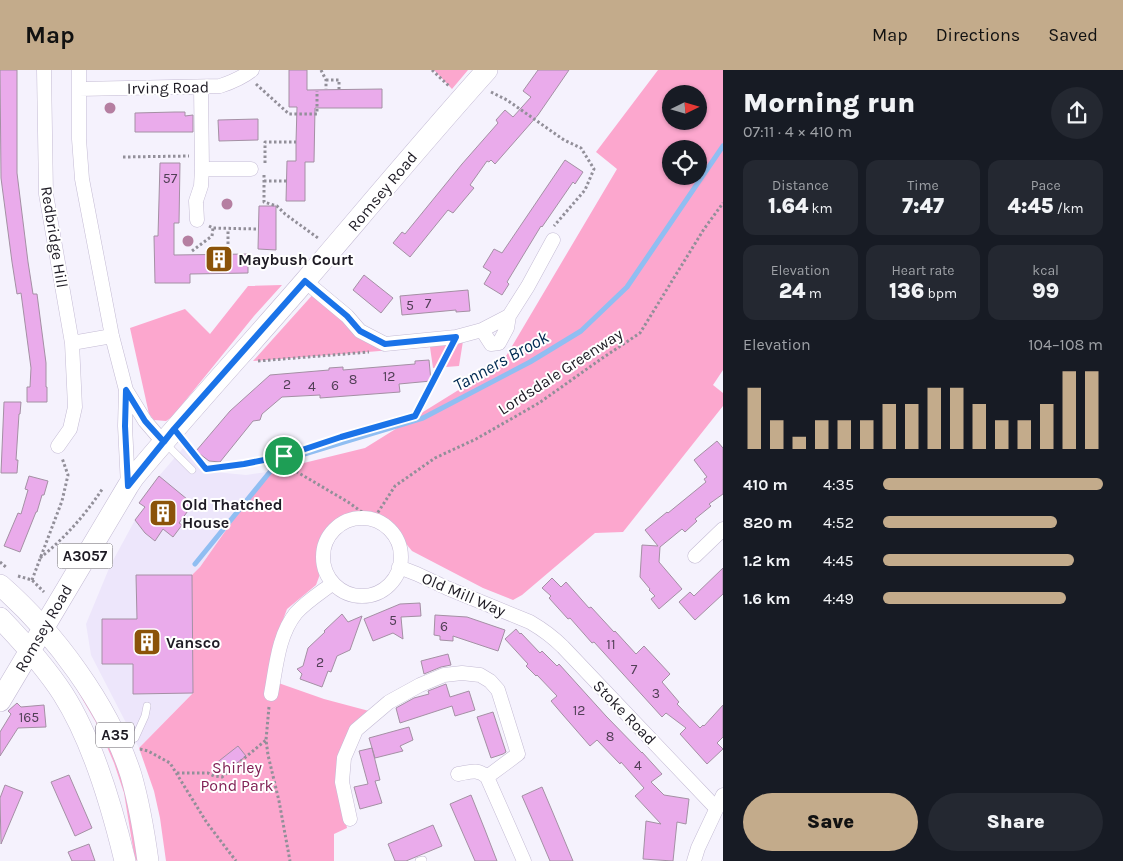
<!DOCTYPE html>
<html lang="en">
<head>
<meta charset="utf-8">
<style>
	:root { --surface:#171b24; --page:#242831; --text:#f1f3f6; --muted:#9ea1a6; --accent:#c3ab8b }
	body { margin:0; font-family:Karla,sans-serif; background:var(--page); color:var(--text); height:100vh; display:flex; flex-direction:column; font-size:19px; white-space:nowrap }
	* { box-sizing:border-box; margin:0 }
	p { font-size:16px; color:var(--muted) }
	.icon { flex:none; width:28px; height:28px; fill:none; stroke:currentColor; stroke-width:2; stroke-linecap:round; stroke-linejoin:round }
	.map { position:relative; flex:1; overflow:hidden }
	.side { display:flex; flex-direction:column; background:var(--surface); width:400px }
	.side>* { flex:none }
	.needle { width:32px; rotate:85deg }
	.controls { position:absolute; left:662px; top:15px; display:grid; gap:10px }
	.controls a { display:grid; place-items:center; width:45px; height:45px; border-radius:50%; background:var(--surface); box-shadow:0 1px 4px #0004; font-size:25px }
	.pin { position:absolute; display:grid; place-items:center; width:42px; height:42px; color:#fff; margin:-21px; border:2px solid #fff; border-radius:50%; box-shadow:0 1px 5px #0007 }
	.round { display:grid; place-items:center; flex:none; width:52px; height:52px; border-radius:26px; background:var(--page) }
	.overview { display:flex; align-items:center; justify-content:space-between; height:85px; padding:0 20px }
	h1 { font-size:28px; font-weight:800; line-height:38px }
	.stats { display:grid; grid-template-columns:repeat(3,1fr); gap:8px; height:85px; padding:5px 20px }
	.stats div { display:grid; align-content:center; border-radius:12px; background:var(--page); text-align:center }
	.stats b { font-size:21px; font-weight:800 }
	.stats small { font-size:14px; font-weight:400 }
	.stats p { font-size:14px }
	.chart { height:140px; padding:10px 20px }
	.chart p { display:flex; justify-content:space-between }
	.chart svg { width:100%; height:90px; margin-top:5px; stroke:var(--accent); stroke-width:6 }
	.button { display:flex; gap:10px; margin-top:auto; padding:10px 20px }
	.button a { flex:1; height:58px; border-radius:30px; background:var(--accent); color:#111; font-size:20px; font-weight:800; line-height:58px; text-align:center }
	.button a+a { background:var(--page); color:var(--text) }
	ul { padding:0 20px; list-style:none; font-size:16px }
	li { display:grid; grid-template-columns:80px 60px 1fr; align-items:center; height:38px }
	li i { height:12px; border-radius:6px; background:var(--accent) }
	header { display:flex; align-items:center; gap:30px; box-sizing:border-box; height:70px; padding:0 25px; background:var(--accent); color:#111 }
	header strong { font-size:24px }
	nav { display:flex; gap:28px; margin-inline-start:auto; font-size:18px }
	main { display:flex; flex:1; min-height:0 }
	.map>svg:first-child { display:block }
	.built { fill:#ede6fb }
	.green { fill:#fca7ce; fill-rule:evenodd }
	.lines { fill:none; stroke-linecap:round; stroke-linejoin:round }
	.stream { stroke:#90bef2; stroke-width:5 }
	.building { fill:#eaabeb; stroke:#a490a4 }
	.service-casing { stroke:#c4bbd4; stroke-width:8 }
	.minor-casing { stroke:#c4bbd4; stroke-width:15 }
	.primary-casing { stroke:#c4bbd4; stroke-width:22 }
	.path { stroke:#928f99; stroke-width:3; stroke-dasharray:2.5 2.5; stroke-linecap:butt }
	.service { stroke:#fff; stroke-width:7 }
	.minor { stroke:#fff; stroke-width:14 }
	.primary { stroke:#fff; stroke-width:21 }
	.tree { fill:#b57fa1 }
	.route-casing { stroke:#fff; stroke-width:10 }
	.route { stroke:#1a73e8; stroke-width:6 }
	.labels { text-anchor:middle; stroke-width:4; stroke-linejoin:round; paint-order:stroke }
	.number-label { font-size:14px; fill:#513f56 }
	.shield { fill:#fff; stroke:#625f66; stroke-width:1 }
	.shield-label { font-size:15px; font-weight:bold; fill:#1e1b24 }
	.street-label { font-size:16px; fill:#1e1b24; stroke:#fff }
	.poi-label { font-size:16px; font-weight:bold; fill:#1e1b24; stroke:#fff; text-anchor:start }
	.park-label { font-size:16px; fill:#812156; stroke:#fff }
	.water-label { font-size:18px; font-style:italic; fill:#012b53; stroke:#fff }
</style>
</head>
<body>
<header>
<strong>Map</strong>
<nav><a>Map</a><a>Directions</a><a>Saved</a></nav>
</header>
<main>
<div class="map">
<svg width="723" height="791" viewBox="0 0 723 791">
	<rect width="100%" height="100%" fill="#f5f2fd"/>
	<path class="built" d="M184,377L204,401L246,405L267,402L200,497L192,505L193,623L139,678L91,585L86,554L110,496L135,450L145,437L139,433L159,406Z"/>
	<path class="green" d="M434,0H468L452,19Z
		M658,0H723V300L713,315L723,323V336L623,462L595,463L522,525L513,530L483,518L412,481L389,453L368,443L351,445L335,452L324,468L319,482V507L316,515L287,539L275,571L267,609L324,629L369,641L338,713L347,758L334,764V791H166L160,748L154,721L139,678L193,623L192,505L200,497L267,402L365,378L502,293L617,99L596,82ZM671,24H699V51H671ZM671,79H699V106H671Z
		M282,215L254,246L172,347L166,351L154,350L149,344L130,258L185,239L210,264L248,216Z
		M316,221L385,274L464,265L459,296L433,298L430,277L253,291Z
		M73,613L92,638L121,703L129,730L139,791L135,790L124,723L114,693L98,656Z"/>
	<g class="lines">
		<path class="stream" d="M195,494L278,392L423,348L530,292L581,261L627,217L723,76"/>
	</g>
	<path class="building" d="M0,0H17V103L28,192L33,224H37L46,293V317H47V332H27V317H30L31,298L21,223L17,224L12,192L1,108Z
		M289,0H307V20L382,19V38H315L314,92H305V131H286L287,91H296V72L297,37H289Z
		M538,0H569L538,45L495,94L491,90L489,92L487,91L470,115L474,118L463,131L453,143L448,140L410,187L393,173L402,162L405,164L462,94L498,53L496,50L505,40L513,47L531,27L523,21Z
		M175,42H185V46L193,45V62H135V43Z
		M258,49V70L219,71L218,50Z
		M565,90L583,102L575,114L573,112L542,157L541,156L507,212L509,214L502,225L484,214L491,202L483,197L494,179L502,183Z
		M160,93H180L179,153H174V185L248,184V203L190,204V213H155L154,166H158Z
		M259,136H276V180L258,179Z
		M364,205L393,228L381,243L353,220Z
		M468,220L470,241L456,242V240L402,245L400,226Z
		M429,290L431,311L399,314L400,322L320,328V325L282,327L262,344L260,350L253,351L220,392L209,391L196,381L230,341L270,305L329,300V298L343,297V300L415,294V291Z
		M4,332H21L20,344H19L16,390H18L17,403H1Z
		M717,371L723,378V424L709,434L711,436L695,449L697,451L685,462L682,459L660,477L659,492L682,519L659,539L651,529L655,526L649,520L650,519L640,507L642,475L658,476L645,460L667,442L668,443L706,412L704,409L707,407L694,390Z
		M29,406L48,411L44,425H42L37,442H36L20,482L4,476L18,443L21,444L28,420L25,419Z
		M159,406L193,434L179,453L182,455L173,467L163,459L155,471L145,463L135,450L145,437L139,433Z
		M723,498V524L695,550L679,532L690,522L694,526Z
		M136,505H192L193,623L133,624V594H102V549H137Z
		M552,508L561,517L566,512L589,538L591,537L614,562L615,561L636,584L644,576L670,604L662,612L679,632L677,634L700,658L703,655L704,656L723,635V667L717,673L723,679L707,694L680,664L686,658L666,643L662,647L594,572L592,573L570,548L568,549L549,528L551,526L542,518Z
		M420,533L421,546L401,547L403,569L393,563L373,571L364,549L400,534Z
		M342,544L348,552L362,546L350,580L337,586L331,602L328,601L322,617L300,609L302,604L297,599L303,596L308,578L325,562L324,561Z
		M435,545L467,547L505,560L498,581L453,566V571L440,570V566L434,565Z
		M516,559L520,564L521,563L540,583L542,581L557,596L559,594L606,646L642,683V682L662,704L651,712L664,725L689,729L686,754L677,752L673,791L643,789L646,751L661,754L635,726L644,718L621,692L620,694L597,670L590,676L563,645L551,631L557,626L537,605L536,606L526,596L528,594L505,569Z
		M448,584L451,595L441,597L424,604L421,591Z
		M446,614L450,627L469,621L475,640L455,646L452,636L400,653L396,638L414,628L429,624L428,621Z
		M17,633L21,637L44,635L46,657L18,658L0,686V662L11,644L8,641Z
		M493,642L506,682L503,684L491,688L477,647Z
		M409,657L413,670L400,676L403,681L375,688L369,668Z
		M238,676L246,686L223,704L215,694Z
		M372,678L380,710L375,711L382,733L360,739L354,717L368,714L359,681Z
		M69,705L92,758L75,766L51,712Z
		M5,715L23,722L1,774L0,728Z
		M542,717L553,743L573,791H550L533,751L522,726Z
		M471,725L485,760L497,791H475L450,734Z
		M433,755L442,776L406,791H395L388,774Z
		M89,774L95,791H72L68,782Z"/>
	<g class="lines">
		<defs>
			<path id="service" d="M166,374L192,400
				M122,675L135,668L145,646L147,636
				M419,791L423,790V791"/>
			<path id="minor" d="M44,0L46,124L72,273
				M79,0V69L82,109L112,266L126,320L125,356L128,416
				M79,19L220,16C232,12 242,8 252,0
				M202,99H251
				M197,150L196,131L201,116L202,99L201,17
				M305,211L347,246L360,261L385,274L456,267L482,260L509,246L528,216L553,170
				M482,260L491,274L499,273L507,258L509,246
				M126,320L145,351L163,372
				M58,376L70,359L75,337L72,273L112,266
				M323 487a39 39 0 1 1 78 0a39 39 0 1 1-78 0Z
				M695,486L723,459
				M399,497L417,504L447,518L530,552C542,559 553,567 563,577L716,738
				M271,624C276,598 278,565 296,543C306,532 320,523 332,514
				M458,704C470,702 477,698 487,707L524,791
				M350,749L342,712L344,688L356,660L389,632L420,615L444,605L462,603L480,605L490,611L498,620L518,684L487,707
				M694,791L698,778L723,725"/>
			<path id="primary" d="M0,515C54,562 109,636 131,705C139,733 144,762 148,791
				M0,548C23,572 45,596 63,624C93,671 112,737 125,791
				M0,631L128,416L134,407C190,340 249,276 306,210C366,140 425,69 487,0"/>
		</defs>
		<use href="#service" class="service-casing"/>
		<use href="#minor" class="minor-casing"/>
		<use href="#primary" class="primary-casing"/>
		<path class="path" d="M321,0L326,10V19
			M432,0L450,17
			M326,10H339V19
			M256,14L289,44H317V21
			M491,22L507,30L564,70L581,78L594,99L585,120L554,156
			M123,87L189,86
			M265,93V72H296
			M264,105V132L277,136L285,144L318,168
			M264,111H287
			M209,156L213,158L257,159
			M192,181L212,166L213,158
			M228,184V159
			M258,291L369,282
			M186,373L196,386
			M284,386L292,399L348,432L373,450L395,416L435,388L476,369L539,333L601,289L640,263L704,159L723,133
			M203,395L206,399L244,394L284,386L341,367L415,346L449,282
			M40,488C65,468 86,444 103,418
			M0,492L7,498
			M18,506L32,510L44,522
			M32,510L62,431L68,405L62,388
			M269,637L266,670L268,685L279,731L290,791
			M140,679L148,681L170,693L207,753L236,791
			M177,703H208L214,706L222,707L266,670"/>
		<use href="#service" class="service"/>
		<use href="#minor" class="minor"/>
		<use href="#primary" class="primary"/>
	</g>
	<g class="tree">
		<circle cx="110" cy="38" r="5.5"/>
		<circle cx="227" cy="134" r="5.5"/>
		<circle cx="188" cy="171" r="5.5"/>
	</g>
	<g class="lines">
		<defs>
			<path id="route" d="M284,386L244,394L206,399L174,359L164,372L145,351L126,320L125,356L128,416L174,359L305,211L347,246L360,261L385,274L456,267L415,346L341,367L284,386"/>
		</defs>
		<use href="#route" class="route-casing"/>
		<use href="#route" class="route"/>
	</g>
	<defs>
		<symbol id="building-square" viewBox="-11 -11 22 22"><rect x="-9" y="-9" width="18" height="18" rx="4" fill="#8b5309" stroke="#fff"/><path d="M-4-6H4V6H1V3H-1V6H-4ZM-2.5-4.3h1.7v1.8h-1.7ZM.8-4.3h1.7v1.8H.8ZM-2.5-1h1.7V.8h-1.7ZM.8-1h1.7V.8H.8Z" fill="#fff"/></symbol>
	</defs>
	<g fill-rule="evenodd">
		<use href="#building-square" x="203" y="173" width="32" height="32"/>
		<use href="#building-square" x="147" y="427" width="32" height="32"/>
		<use href="#building-square" x="131" y="556" width="32" height="32"/>
	</g>
	<g class="labels">
		<g class="number-label">
			<text x="170" y="113">57</text>
			<text x="428" y="238">7</text>
			<text x="410" y="240">5</text>
			<text x="389" y="311">12</text>
			<text x="353" y="314">8</text>
			<text x="287" y="319">2</text>
			<text x="335" y="320">6</text>
			<text x="312" y="321">4</text>
			<text x="393" y="555">5</text>
			<text x="444" y="561">6</text>
			<text x="611" y="579">11</text>
			<text x="320" y="597">2</text>
			<text x="634" y="604">7</text>
			<text x="656" y="628">3</text>
			<text x="579" y="645">12</text>
			<text x="29" y="652">165</text>
			<text x="610" y="671">8</text>
			<text x="638" y="700">4</text>
		</g>
		<g class="shield">
			<rect x="57.5" y="473.5" width="55" height="25" rx="4"/>
			<rect x="96" y="652.5" width="38" height="25" rx="4"/>
		</g>
		<g class="shield-label">
			<text x="85" y="491">A3057</text>
			<text x="115" y="670">A35</text>
		</g>
		<g class="street-label">
			<text transform="translate(168 17) rotate(-1)" y="6">Irving Road</text>
			<text transform="translate(382 121) rotate(-50)" y="6">Romsey Road</text>
			<text transform="translate(55 167) rotate(81)" y="6">Redbridge Hill</text>
			<text transform="translate(560 301) rotate(-33)" y="6">Lordsdale Greenway</text>
			<text transform="translate(464 524) rotate(23)" y="6">Old Mill Way</text>
			<text transform="translate(43 558) rotate(-60)" y="6">Romsey Road</text>
			<text transform="translate(625 642) rotate(46)" y="6">Stoke Road</text>
		</g>
		<g class="poi-label">
			<text x="238" y="195">Maybush Court</text>
			<text x="182" y="440">Old Thatched<tspan x="182" dy="18">House</tspan></text>
			<text x="166" y="578">Vansco</text>
		</g>
		<g class="park-label">
			<text x="237" y="703">Shirley<tspan x="237" dy="18">Pond Park</tspan></text>
		</g>
		<g class="water-label">
			<text transform="translate(501 291) rotate(-29)" y="6">Tanners Brook</text>
		</g>
	</g>
</svg>
<div class="controls">
<a><svg class="needle" viewBox="-14 -14 28 28"><path d="M0-13l5 13h-10z" fill="#e53935"/><path d="M0 13l5-13h-10z" fill="#9ea1a6"/></svg></a>
<a><svg class="icon" aria-label="locate" viewBox="0 0 24 24"><circle cx="12" cy="12" r="6"/><path d="M12 2v4M12 18v4M2 12h4M18 12h4"/></svg></a>
</div>
<div class="pin" style="left:284px;top:386px;background:#1e9e55"><svg class="icon" aria-label="arrive" viewBox="0 0 24 24"><path d="M6 21V4h12l-3 4 3 4H6"/></svg></div>
</div>
<section class="side">
<div class="overview"><div><h1>Morning run</h1><p>07:11 · 4 × 410 m</p></div><a class="round"><svg class="icon" aria-label="share" viewBox="0 0 24 24"><path d="M12 15V3M7 8l5-5 5 5M5 13v7h14v-7"/></svg></a></div>
<div class="stats">
<div><p>Distance</p><b>1.64<small> km</small></b></div>
<div><p>Time</p><b>7:47</b></div>
<div><p>Pace</p><b>4:45<small> /km</small></b></div>
</div>
<div class="stats">
<div><p>Elevation</p><b>24<small> m</small></b></div>
<div><p>Heart rate</p><b>136<small> bpm</small></b></div>
<div><p>kcal</p><b>99</b></div>
</div>
<div class="chart"><p><span>Elevation</span>104–108 m</p>
<svg viewBox="0 0 160 44" preserveAspectRatio="none"><path d="M5 44V14M15 44V30M25 44V38M35 44V30M45 44V30M55 44V30M65 44V22M75 44V22M85 44V14M95 44V14M105 44V22M115 44V30M125 44V30M135 44V22M145 44V6M155 44V6"/></svg>
</div>
<ul>
<li><b>410 m</b>4:35<i style="width:100%"></i></li>
<li><b>820 m</b>4:52<i style="width:79%"></i></li>
<li><b>1.2 km</b>4:45<i style="width:87%"></i></li>
<li><b>1.6 km</b>4:49<i style="width:83%"></i></li>
</ul>
<div class="button"><a>Save</a><a>Share</a></div>
</section>
</main>
</body>
</html>
